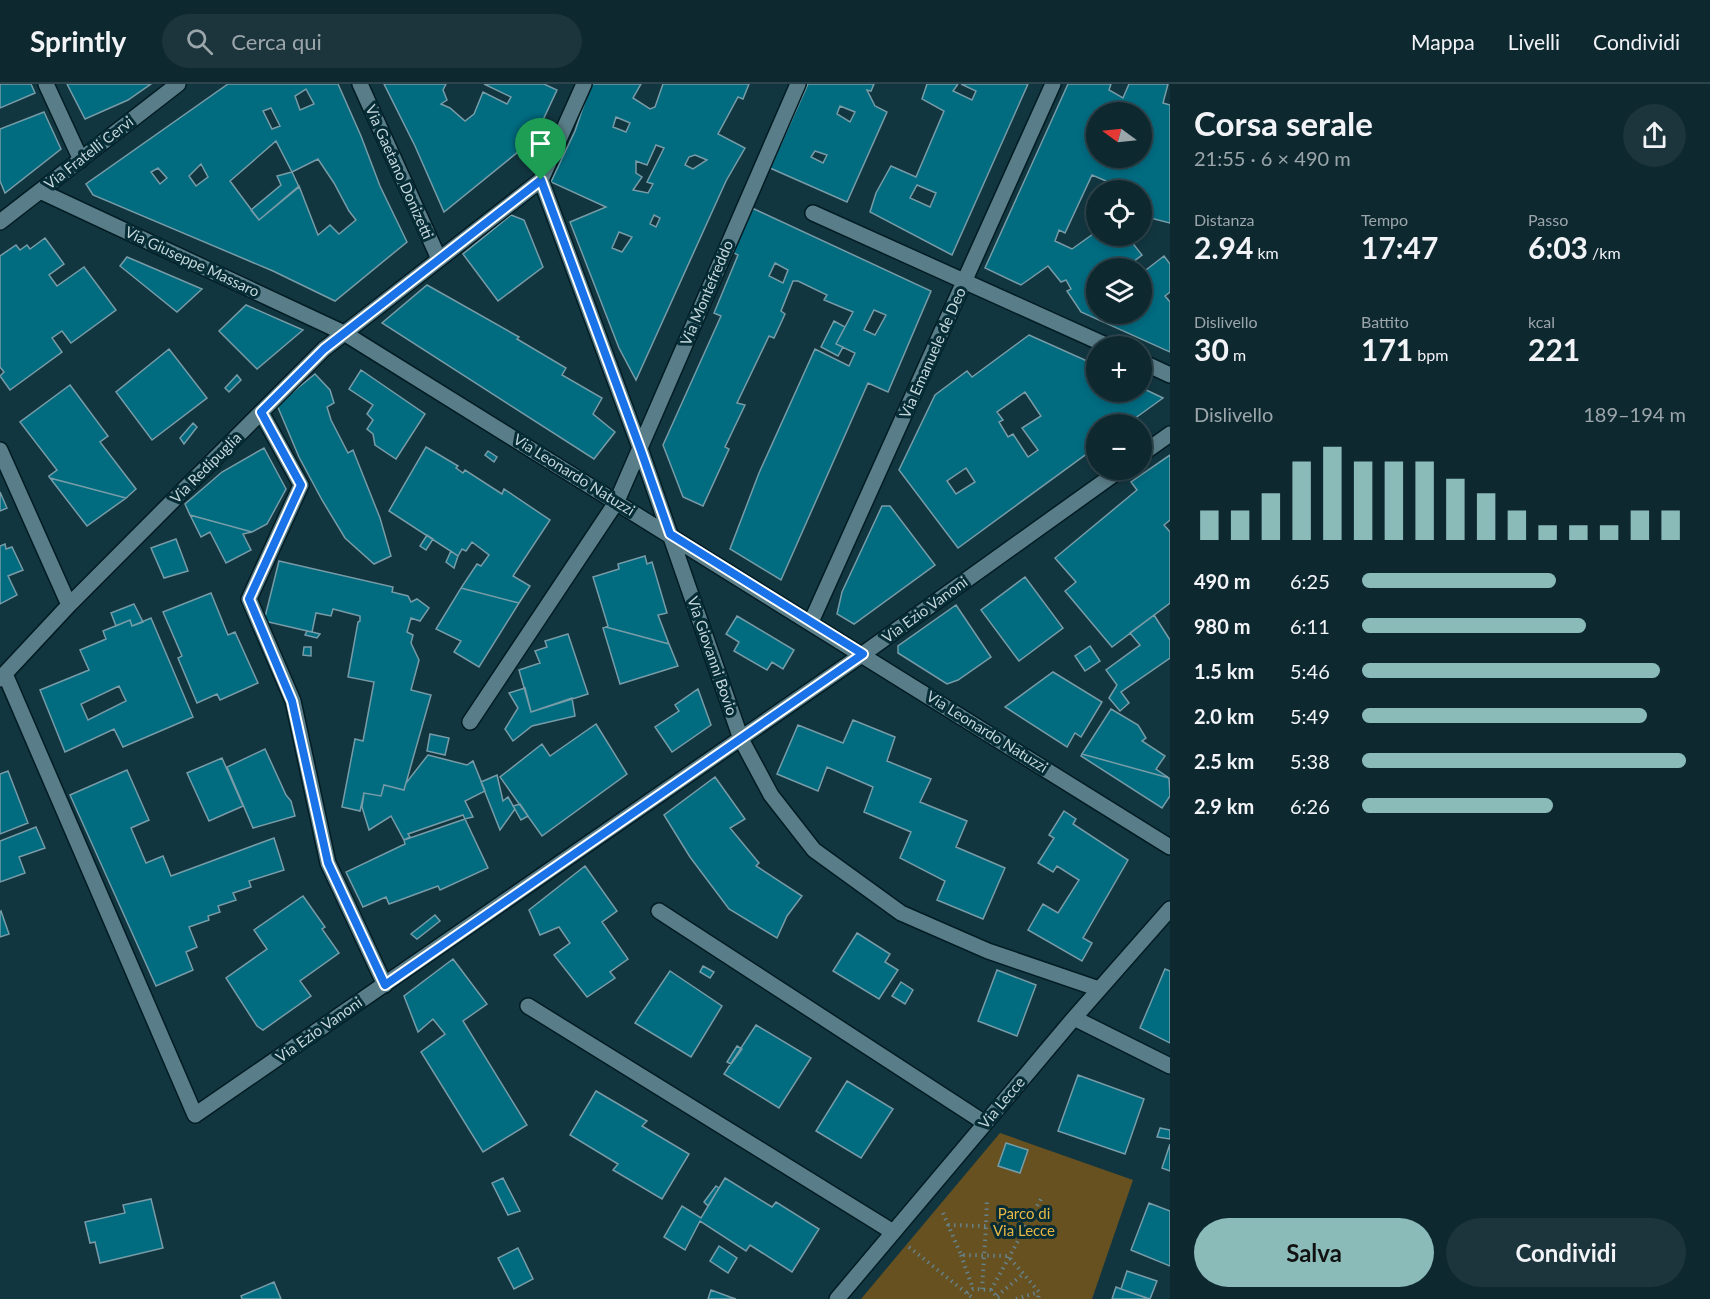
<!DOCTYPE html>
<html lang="it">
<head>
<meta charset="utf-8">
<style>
	:root { --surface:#0e2830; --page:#1c343c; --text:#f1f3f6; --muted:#9ba6ab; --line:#2e444c; --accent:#8bbbb9 }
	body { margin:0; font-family:Lato,sans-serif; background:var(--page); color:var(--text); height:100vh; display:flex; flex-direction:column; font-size:22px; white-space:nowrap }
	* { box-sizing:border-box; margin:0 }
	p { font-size:20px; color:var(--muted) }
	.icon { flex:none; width:33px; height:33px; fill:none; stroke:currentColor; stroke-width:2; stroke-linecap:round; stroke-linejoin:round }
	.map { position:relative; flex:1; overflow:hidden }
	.details { display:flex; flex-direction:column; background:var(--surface); width:540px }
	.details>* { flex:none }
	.needle { width:39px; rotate:285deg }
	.controls { position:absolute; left:1086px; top:18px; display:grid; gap:12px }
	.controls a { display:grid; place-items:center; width:66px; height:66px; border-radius:50%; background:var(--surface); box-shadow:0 3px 9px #0003,0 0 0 2px var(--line); font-size:30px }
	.pin { position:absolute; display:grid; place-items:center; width:51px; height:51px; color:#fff; margin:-62px -26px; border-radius:50% 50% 50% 0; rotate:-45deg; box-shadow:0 0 6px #0007 }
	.pin .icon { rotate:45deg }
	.round { display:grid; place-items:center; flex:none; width:63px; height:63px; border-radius:32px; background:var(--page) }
	.summary { display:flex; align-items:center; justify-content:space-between; height:102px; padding:0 24px }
	h1 { font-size:33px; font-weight:700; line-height:45px }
	.figures { display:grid; grid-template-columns:repeat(3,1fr); gap:9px; height:102px; padding:6px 24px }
	.figures div { display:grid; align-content:center }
	.figures b { font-size:30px; font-weight:700 }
	.figures small { font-size:16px; font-weight:400 }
	.figures p { font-size:16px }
	.chart { height:168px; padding:12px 24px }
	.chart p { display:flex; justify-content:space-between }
	.chart svg { width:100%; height:108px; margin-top:6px; stroke:var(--accent); stroke-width:6 }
	.button { display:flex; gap:12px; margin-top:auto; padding:12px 24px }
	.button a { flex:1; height:69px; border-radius:36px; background:var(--accent); color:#111; font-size:24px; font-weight:700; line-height:69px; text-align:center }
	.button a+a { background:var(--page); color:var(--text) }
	ul { padding:0 24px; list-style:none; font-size:20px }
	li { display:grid; grid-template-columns:96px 72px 1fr; align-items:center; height:45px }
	li i { height:15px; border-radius:8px; background:var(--accent) }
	header { display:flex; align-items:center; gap:36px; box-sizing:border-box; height:84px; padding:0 30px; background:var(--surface); border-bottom:2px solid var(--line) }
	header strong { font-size:28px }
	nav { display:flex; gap:33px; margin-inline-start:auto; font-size:21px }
	.search { width:420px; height:54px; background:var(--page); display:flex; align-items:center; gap:15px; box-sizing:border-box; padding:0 21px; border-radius:33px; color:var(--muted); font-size:22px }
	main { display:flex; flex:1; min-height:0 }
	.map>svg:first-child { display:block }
	.green { fill:#675121 }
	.building { fill:#016b80; stroke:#779ca7; stroke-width:1.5; fill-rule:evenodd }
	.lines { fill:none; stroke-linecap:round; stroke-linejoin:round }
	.street-casing { stroke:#021c23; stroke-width:18 }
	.path { stroke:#658289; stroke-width:4; stroke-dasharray:1.5 4.5; stroke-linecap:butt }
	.street { stroke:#5a7e89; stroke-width:15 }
	.route-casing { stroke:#fff; stroke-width:12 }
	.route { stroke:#1a73e8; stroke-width:8 }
	.labels { text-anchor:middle; stroke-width:6; stroke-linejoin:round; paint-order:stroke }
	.street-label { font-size:15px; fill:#c4d7dc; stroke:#062c35 }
	.park-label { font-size:15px; fill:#e9b746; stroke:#062c35 }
</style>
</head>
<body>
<header>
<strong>Sprintly</strong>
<div class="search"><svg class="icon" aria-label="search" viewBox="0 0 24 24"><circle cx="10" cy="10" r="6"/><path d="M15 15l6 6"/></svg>Cerca qui</div>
<nav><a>Mappa</a><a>Livelli</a><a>Condividi</a></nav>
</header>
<main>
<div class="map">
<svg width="1170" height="1215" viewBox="0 0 1170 1215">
	<rect width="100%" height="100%" fill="#123640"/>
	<path class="green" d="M1000,1049L1133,1096L1092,1215H861Z"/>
	<path class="building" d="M0,0H31L35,9L0,24Z
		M67,0H151L128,16L85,35Z
		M338,0L361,52L380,102L407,158L335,217L273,187L93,111L86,100L228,0ZM306,5L314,20L300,26L295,12ZM271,24L280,42L272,45L263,27ZM276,57L292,88L318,75L334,99L349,127L356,136L339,150L330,141L318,151L299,102L259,136L230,97ZM201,80L208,93L196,102L189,92ZM158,84L167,94L160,100L151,88Z
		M384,0H446L443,6L447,16L441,20L450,24L465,37L474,30L483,8L507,20L511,13L484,0H544L557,6L534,55L444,128L415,62Z
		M591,0H641L633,14L650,25L655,23L663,0H749L743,15L738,13L718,50L745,64L726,97L636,296L619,264L570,138L606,123L551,98L575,47ZM616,33L630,39L626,48L613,43ZM656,61L664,64L647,98L653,100L648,109L633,106L642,93L636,89V77L647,81ZM695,71L707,76L693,85L685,81L689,73ZM654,131L660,134L656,143L650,140ZM619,148L632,153L622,168L612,164Z
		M808,0H874L871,7L867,6L875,22L887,28L847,118L770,84ZM840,22L855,28L850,38L837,30ZM815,67L827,71L823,79L811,73Z
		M927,0H958L953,7L972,16L976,7L961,0H1028L952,171L870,128L876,109L891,82L916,93L944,27L922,15ZM917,101L936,109L930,123L910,114Z
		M1068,0H1111L1109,6L1123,14L1129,0H1168L1163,19L1170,21V139L1142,132V106H1127L1092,91L1065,149L1059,146L1055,157L1072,165L1096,148V152H1127L1142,171L1129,181L1132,184H1096V230H1142V189L1164,172L1170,180V208L1165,212L1170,218V268L1081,228L1067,207L1071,205L1066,196L1061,198L1048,182L1021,201L985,184ZM1096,28H1142V74H1096Z
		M44,28L61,65L5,109L0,97V45Z
		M292,88L299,103L259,136L251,126L281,101L277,92Z
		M752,124L931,207L888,308L868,299L781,496L730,465L759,389L815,265L849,282L855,269L836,260L853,228L824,216L827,211L798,197H793L781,227L785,230L774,254L769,252L737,319L745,321L725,363L729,365L703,422L683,413L663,361L721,232L714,229L738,171L732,168ZM775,179L788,186L783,199L769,192ZM874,226L886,231L875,251L864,246Z
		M511,131L524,136L543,183L498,217L463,170Z
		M45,154L64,180L49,191L57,202L84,183L116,226L71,259L62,247L52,254L62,268L10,306L0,292L4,288L0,283V172L16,161L20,166L27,161L30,165Z
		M127,173L202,205L177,228L120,182Z
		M427,201L519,253L517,255L566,284L562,291L602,314L593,330L615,348L594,375L382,239Z
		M246,221L303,246L257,285L219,247Z
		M834,237L845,243L836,260L843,263L838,272L821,263Z
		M1029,251L1096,281V308H1142V304L1163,314L1127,340H1096V363L958,464L899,386L935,311L967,287L972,293ZM1025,308L1041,332L1022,344L1038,366L1028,373L1013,350L1008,353L999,338L1003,336L997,328ZM966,384L975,398L956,410L947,397Z
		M169,265L207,314L152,356L116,308Z
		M361,286L425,330L396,375L375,361L373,350L367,345L373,336L367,330L373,321L349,305Z
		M315,290L330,306L334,319L327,323L331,336L348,369L353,366L380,434L391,472L374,480L345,454L322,416L299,373L277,321Z
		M237,291L241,296L229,308L225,304Z
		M70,301L108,352L100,358L136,405L126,414L50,394L49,392L57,386L20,338Z
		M193,339L197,343L184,360L180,354Z
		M426,363L458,382L456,384L463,389L465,386L502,410L504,405L550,436L513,492L530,502L519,519L461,504L477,480L481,482L489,471L472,458L466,467L462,465L458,472L389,427Z
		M264,364L286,405L267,440L252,448L190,431L185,420L222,388Z
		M488,367L497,373L494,378L485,371Z
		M1170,371V436L1164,441L1170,448V519L1112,563L1065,507L1076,498L1055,474L1137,406L1131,398Z
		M50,394L126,414L87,442Z
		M0,408L7,424L0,427Z
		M882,422H890L935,481L854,540L837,530L842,508Z
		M190,431L252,448L243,450L251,466L226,479L210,448L201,453Z
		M427,451L433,455L426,466L420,462Z
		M176,455L188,487L164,494L151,464Z
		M5,460L6,465L12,463L23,486L8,492L17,511L0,520V462Z
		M451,467L458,472L454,484L446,478Z
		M645,472L647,480L652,478L667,529L658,531L669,560L606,543L608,542L593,493L619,485L618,480Z
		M279,477L393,503L392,508L408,512L411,518L417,515L429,524L420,537L411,534L407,548L413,551L411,559L419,576L411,606L431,611L404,706L384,701L381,712L364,709L360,727L342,723L355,655L363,657L374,598L348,593L358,538L360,537V532L333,525L331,532L316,529L312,548L264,537Z
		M1025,493L1063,544L1019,577L981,526Z
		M461,504L519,519L479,583L454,568L461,557L436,545Z
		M211,509L228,551L235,548L258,599L220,616L217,610L197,619L178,574L182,572L163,528Z
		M134,520L143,538L132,542L130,536L116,542L111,529Z
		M956,521L991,573L958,596L947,600L898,569V562Z
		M1154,531L1170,556V574L1121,608L1129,619L1120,627L1109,614L1117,601L1106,586L1140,561L1130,549Z
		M737,532L794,566L783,585L772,578L767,586L734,567L739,558L726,550Z
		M151,534L193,633L123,663L114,645L65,668L40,606L89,586L80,566L106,555L103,547L130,536L132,542ZM119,602L126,617L88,636L81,620Z
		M606,543L669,560L678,582L620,600L603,544Z
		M307,547L312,548L320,550L317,554L305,551Z
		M568,550L588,610L531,628L519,586L540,579L535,567L547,563L545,557Z
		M1090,562L1100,577L1085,587L1075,572Z
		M304,563H311V572L303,571Z
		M1053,588L1102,618L1081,653L1075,649L1067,663L1005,623Z
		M525,604L531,628L572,614L575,632L532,642L513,657L505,645L518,624L509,609Z
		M698,605L711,641L672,668L655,643L679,627L675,621Z
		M1111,625L1138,641L1146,654L1142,657L1165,672L1156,685L1169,694L1082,670Z
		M853,636L895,653L887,677L931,695L920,718L967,737L956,763L1005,784L983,835L937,816L945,797L900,774L911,748L864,728L873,703L827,683L818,707L777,690L798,641L843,659Z
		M596,640L627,690L542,752L500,693L542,660L550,672Z
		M430,650L449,654L445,671L427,667Z
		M265,665L286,711L291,717L295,732L253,744L227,683Z
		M1082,670L1169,694L1170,712L1162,724L1081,672Z
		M428,671L467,681L473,677L485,707L465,717L473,733L465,735L463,731L408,750L410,753L404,756L391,732L369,746L362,723L364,709L381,712L384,701L404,706L406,699Z
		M222,674L243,722L209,737L187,689Z
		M127,686L149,736L131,744L146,779L163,772L171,792L274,754L284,786L249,797L251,803L233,809L236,816L218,822L220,828L208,832L209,836L189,843L197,863L186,868L193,886L156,902L70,711Z
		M8,687L28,739L0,750V690Z
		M497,691L503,717L508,713L515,725L500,746L481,698Z
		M715,693L745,735L730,744L759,779L756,782L802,812L787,832L777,854L729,825L690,773L664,731Z
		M520,720L528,732L521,736L513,722Z
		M1064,727L1076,735L1073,740L1128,776L1083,854L1092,859L1082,877L1028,846L1043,820L1058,829L1079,796L1057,782L1053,788L1038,779L1054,754L1049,751Z
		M465,735L488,784L440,806L438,802L389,820L386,813L363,823L346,788L405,760L404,756Z
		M36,743L45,764L19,773L25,789L0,798V757Z
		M585,782L617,827L602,838L628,875L610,888L615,894L587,913L554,871L570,859L559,843L540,851L529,826Z
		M303,812L325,843L322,845L339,869L300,897L311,912L263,946L257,942L226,894L267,865L254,846Z
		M1,827L9,850L0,853V828Z
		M435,831L440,837L417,855L411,850Z
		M857,849L890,870L885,878L898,886L879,915L833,887Z
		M453,875L487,920L463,937L527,1041L483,1068L421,968L445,950L433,935L418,948L404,912Z
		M703,882L714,888L710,894L700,888Z
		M1165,885L1170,887V959L1140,944Z
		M997,886L1036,901L1017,952L978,937Z
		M670,887L722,922L691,973L635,939Z
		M901,898L913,906L905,920L892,912Z
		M756,941L811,974L779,1024L724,990Z
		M737,962L742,965L731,980L727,978Z
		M1078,991L1144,1015L1125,1070L1058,1047Z
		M847,997L893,1025L861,1074L816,1047Z
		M596,1007L647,1037L642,1042L689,1070L662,1115L613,1086L618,1080L570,1051Z
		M1160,1044L1170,1046V1055L1157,1053Z
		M1006,1059L1028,1066L1020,1089L998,1082Z
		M1170,1060V1087L1162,1084Z
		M503,1094L520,1127L508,1131L492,1099Z
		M725,1094L772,1123L776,1118L819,1145L792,1188L750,1161L746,1167L700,1137L685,1166L664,1153L682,1122L701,1134Z
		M716,1102L719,1104L708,1122L704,1118Z
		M151,1115L163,1164L100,1179L95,1158L90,1159L85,1138L125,1129L123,1121Z
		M1149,1119L1170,1127V1182L1131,1166Z
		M719,1162L737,1174L728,1189L710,1177Z
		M518,1164L533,1195L514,1205L498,1174Z
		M1127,1187L1157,1197L1150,1215L1121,1205Z
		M274,1198L281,1215H242L241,1212Z
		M1116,1203L1121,1205L1149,1215H1112Z
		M711,1206L730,1213L736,1215H708Z"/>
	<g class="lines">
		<defs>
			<path id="street" d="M46,0L81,76
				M360,0L439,175
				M541,96L640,364L741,655L771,711L814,766L901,829L988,867L1099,905
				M40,107L344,249L1170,763
				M813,129L1108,262
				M0,138L178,0
				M1142,278L1170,291
				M261,328L301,401L249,515L293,617L328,779L385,901
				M0,366L69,521
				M1142,370L1170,350
				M811,538L1053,0
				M5,590L195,1031L863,570L1120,386
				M0,595L69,521L324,265L541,96L584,0
				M470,638L617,417L798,0
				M659,827L985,1039
				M528,922L893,1148
				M1074,934L1170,982
				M837,1215L1074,934L1170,825"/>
		</defs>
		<use href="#street" class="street-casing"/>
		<path class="path" d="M943,1129L961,1171L1008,1172L1039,1208L1038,1215
			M948,1141L986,1142L987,1115
			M909,1163L974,1215
			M961,1171L973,1205
			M982,1205L986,1142
			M991,1206L1041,1115
			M967,1209L973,1205L991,1206L999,1215
			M997,1212L1023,1190
			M1016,1215L1039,1208"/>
		<use href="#street" class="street"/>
	</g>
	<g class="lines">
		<defs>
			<path id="route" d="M541,96L640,364L670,450L863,570L385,901L328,779L292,617L249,515L301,401L261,328L324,265Z"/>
		</defs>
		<use href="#route" class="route-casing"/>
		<use href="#route" class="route"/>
	</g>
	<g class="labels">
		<g class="street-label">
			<text transform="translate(89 69) rotate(-38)" y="5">Via Fratelli Cervi</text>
			<text transform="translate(399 88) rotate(66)" y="5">Via Gaetano Donizetti</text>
			<text transform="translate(192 178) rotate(25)" y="5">Via Giuseppe Massaro</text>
			<text transform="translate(707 209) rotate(-67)" y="5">Via Montefreddo</text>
			<text transform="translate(933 269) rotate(-66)" y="5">Via Emanuele de Deo</text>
			<text transform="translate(206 384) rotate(-45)" y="5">Via Redipuglia</text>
			<text transform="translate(574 391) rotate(32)" y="5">Via Leonardo Natuzzi</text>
			<text transform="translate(925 526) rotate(-36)" y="5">Via Ezio Vanoni</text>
			<text transform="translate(712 572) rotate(71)" y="5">Via Giovanni Bovio</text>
			<text transform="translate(987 648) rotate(32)" y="5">Via Leonardo Natuzzi</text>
			<text transform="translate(319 946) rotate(-35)" y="5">Via Ezio Vanoni</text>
			<text transform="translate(1002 1019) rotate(-50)" y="5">Via Lecce</text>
		</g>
		<g class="park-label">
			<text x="1024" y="1135">Parco di<tspan x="1024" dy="17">Via Lecce</tspan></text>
		</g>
	</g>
</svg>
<div class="controls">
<a><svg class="needle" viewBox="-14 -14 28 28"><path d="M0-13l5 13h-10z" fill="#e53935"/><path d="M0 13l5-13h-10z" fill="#9ba6ab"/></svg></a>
<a><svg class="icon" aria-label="locate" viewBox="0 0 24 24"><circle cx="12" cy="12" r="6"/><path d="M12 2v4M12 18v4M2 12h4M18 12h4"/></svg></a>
<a><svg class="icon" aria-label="layers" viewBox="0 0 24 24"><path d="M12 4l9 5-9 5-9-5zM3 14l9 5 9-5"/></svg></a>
<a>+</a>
<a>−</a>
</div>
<div class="pin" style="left:541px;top:96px;background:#1e9e55"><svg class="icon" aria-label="arrive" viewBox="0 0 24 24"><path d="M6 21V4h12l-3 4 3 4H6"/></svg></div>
</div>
<section class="details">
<div class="summary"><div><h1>Corsa serale</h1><p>21:55 · 6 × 490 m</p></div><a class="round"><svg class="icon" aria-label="share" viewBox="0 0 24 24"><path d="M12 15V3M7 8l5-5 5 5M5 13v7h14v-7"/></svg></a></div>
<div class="figures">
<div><p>Distanza</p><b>2.94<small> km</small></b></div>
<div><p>Tempo</p><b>17:47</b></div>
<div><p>Passo</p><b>6:03<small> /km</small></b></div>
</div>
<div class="figures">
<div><p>Dislivello</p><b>30<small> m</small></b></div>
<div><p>Battito</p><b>171<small> bpm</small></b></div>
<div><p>kcal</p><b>221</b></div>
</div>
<div class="chart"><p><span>Dislivello</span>189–194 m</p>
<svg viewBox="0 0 160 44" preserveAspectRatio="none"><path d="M5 44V32M15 44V32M25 44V25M35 44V12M45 44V6M55 44V12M65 44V12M75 44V12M85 44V19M95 44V25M105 44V32M115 44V38M125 44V38M135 44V38M145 44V32M155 44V32"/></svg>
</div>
<ul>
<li><b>490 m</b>6:25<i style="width:60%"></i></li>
<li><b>980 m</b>6:11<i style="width:69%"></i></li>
<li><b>1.5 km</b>5:46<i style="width:92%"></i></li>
<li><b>2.0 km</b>5:49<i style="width:88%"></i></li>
<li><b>2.5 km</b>5:38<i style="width:100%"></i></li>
<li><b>2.9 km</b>6:26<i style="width:59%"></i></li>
</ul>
<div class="button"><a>Salva</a><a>Condividi</a></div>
</section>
</main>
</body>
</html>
